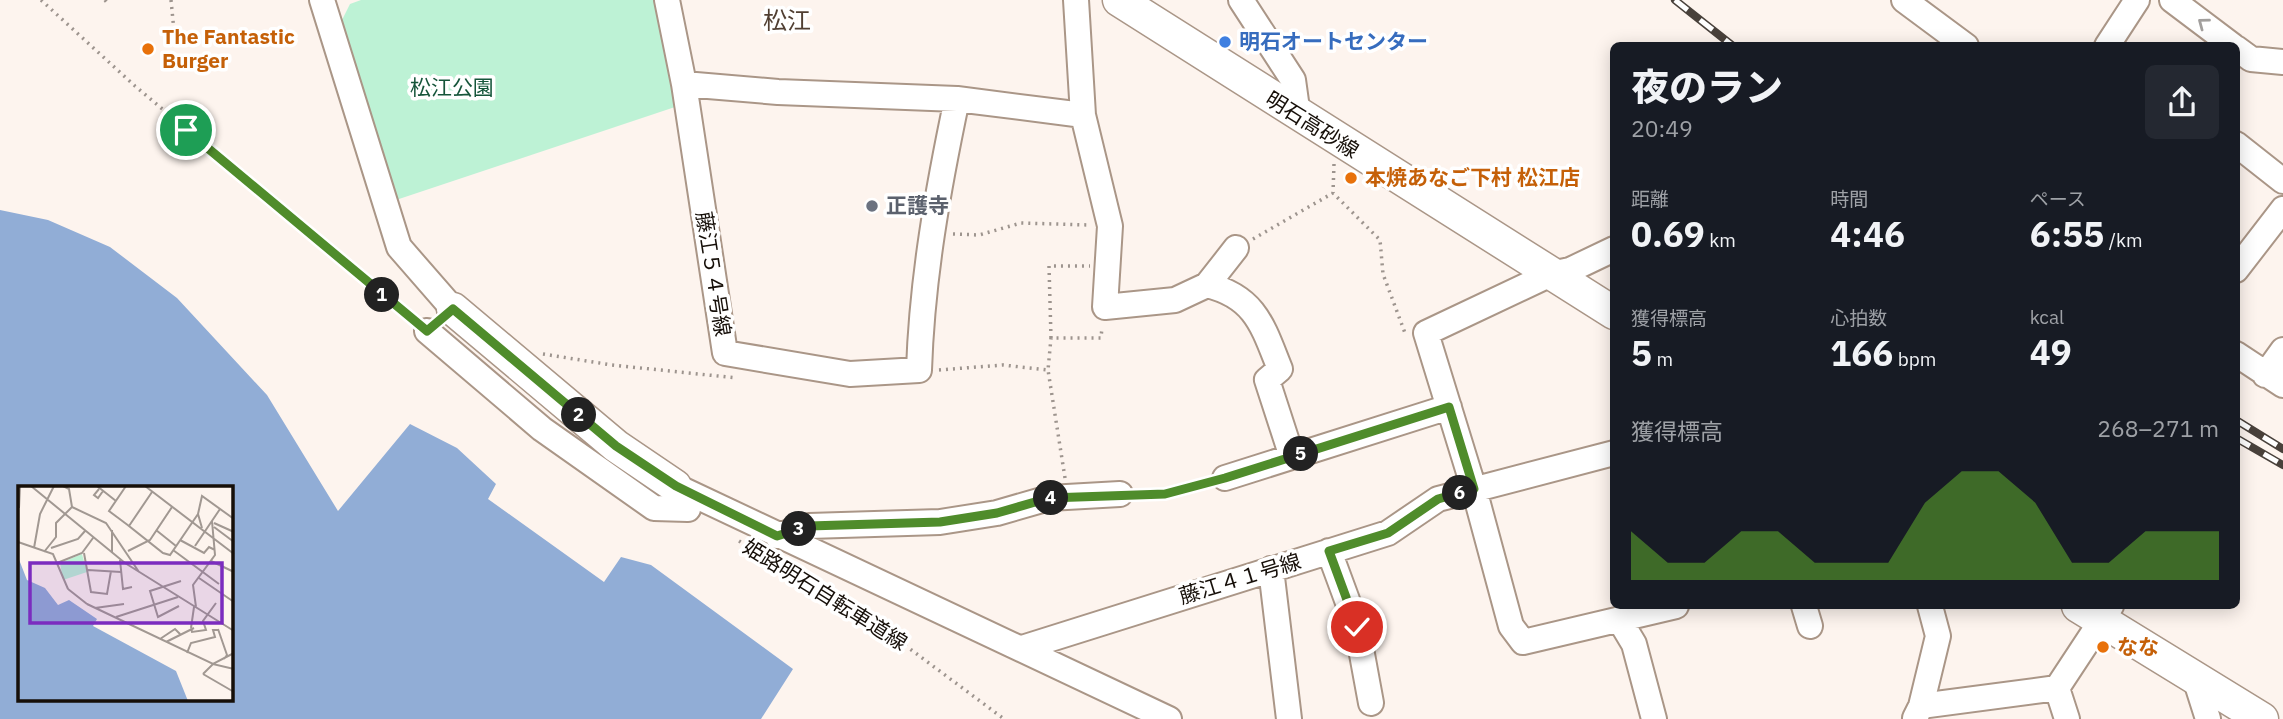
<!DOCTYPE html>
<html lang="ja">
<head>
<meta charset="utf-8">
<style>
	:root { --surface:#171b24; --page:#242831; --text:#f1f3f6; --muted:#9ea1a6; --accent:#4f8c2b }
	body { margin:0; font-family:"IBM Plex Sans","Noto Sans JP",sans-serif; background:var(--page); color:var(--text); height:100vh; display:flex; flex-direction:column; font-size:26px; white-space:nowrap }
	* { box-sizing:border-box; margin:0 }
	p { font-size:23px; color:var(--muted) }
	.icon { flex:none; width:38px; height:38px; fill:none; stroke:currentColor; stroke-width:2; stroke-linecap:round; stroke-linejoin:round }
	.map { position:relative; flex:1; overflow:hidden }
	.drawer { position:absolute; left:1610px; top:42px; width:630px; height:567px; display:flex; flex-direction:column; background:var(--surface); border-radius:10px; box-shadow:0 4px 18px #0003 }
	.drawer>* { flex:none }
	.pin { position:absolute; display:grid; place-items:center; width:60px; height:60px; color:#fff; margin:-30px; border:4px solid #fff; border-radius:50%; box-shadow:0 2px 7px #0007 }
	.km { position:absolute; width:35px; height:35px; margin:-18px; border-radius:50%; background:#222; color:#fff; font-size:19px; line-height:35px; text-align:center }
	.round { display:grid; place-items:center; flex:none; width:74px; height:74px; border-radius:10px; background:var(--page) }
	.summary { display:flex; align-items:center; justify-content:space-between; height:119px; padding:0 21px }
	h1 { font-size:38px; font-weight:800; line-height:52px }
	.figures { display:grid; grid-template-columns:repeat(3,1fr); gap:10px; height:119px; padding:7px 21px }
	.figures div { display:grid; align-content:center }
	.figures b { font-size:35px; font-weight:800 }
	.figures small { font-size:19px; font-weight:400 }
	.figures p { font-size:19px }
	.chart { height:196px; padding:14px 21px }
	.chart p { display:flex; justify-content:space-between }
	.chart svg { width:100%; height:126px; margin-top:7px; fill:var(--accent); opacity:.7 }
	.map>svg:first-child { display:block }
	.green { fill:#bdf2d5 }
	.water { fill:#91add6; fill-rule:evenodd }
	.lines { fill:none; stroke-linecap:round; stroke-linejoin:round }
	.minor-casing { stroke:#aa9687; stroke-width:28 }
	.major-casing { stroke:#aa9687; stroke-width:35 }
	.path { stroke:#9d948e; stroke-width:3.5; stroke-dasharray:2 5; stroke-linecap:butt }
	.minor { stroke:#fff; stroke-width:24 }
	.major { stroke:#fff; stroke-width:32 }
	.rail-casing { stroke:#49413b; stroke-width:8 }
	.rail { stroke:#fff; stroke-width:5; stroke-dasharray:16; stroke-linecap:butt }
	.oneway { stroke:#a29f9d }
	.route-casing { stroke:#fff; stroke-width:14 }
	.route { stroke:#4f8c2b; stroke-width:9 }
	.shop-dot { fill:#3f7fe0; stroke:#fff; stroke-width:2.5 }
	.food-dot { fill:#e8710a; stroke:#fff; stroke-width:2.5 }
	.worship-dot { fill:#6b7280; stroke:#fff; stroke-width:2.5 }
	.labels { text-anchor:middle; stroke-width:7; stroke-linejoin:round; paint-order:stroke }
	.food-label { font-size:21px; font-weight:bold; fill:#c56008; stroke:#fff; text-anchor:start }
	.shop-label { font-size:21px; font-weight:bold; fill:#366cbe; stroke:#fff; text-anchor:start }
	.park-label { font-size:21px; fill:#15553a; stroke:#fff }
	.street-label { font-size:21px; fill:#160f09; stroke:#fff }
	.worship-label { font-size:21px; font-weight:bold; fill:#5b616d; stroke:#fff; text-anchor:start }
	.quarter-label { font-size:24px; fill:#513f32; stroke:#fff }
	.inset-road { fill:none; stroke:#a19892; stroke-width:2 }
	.view { fill:#7b2cbf; fill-opacity:0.15; stroke:#7b2cbf; stroke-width:3.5 }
	.inset-edge { fill:none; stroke:#160f09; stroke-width:3.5 }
</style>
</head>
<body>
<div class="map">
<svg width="2283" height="719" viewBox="0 0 2283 719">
	<rect width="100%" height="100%" fill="#fdf4ee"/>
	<path class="green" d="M361,0H659L675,107L393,201L341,22L350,4Z"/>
	<path class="water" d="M0,210L48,220L110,247L177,298L267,395L338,511L410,424L457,448L496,484L488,499L604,582L621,557L651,565L793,669L761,719H0ZM19,488H231V700H19Z"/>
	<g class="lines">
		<defs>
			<path id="minor" d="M322,0L399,247L453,309
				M667,0L684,84L725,353L850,374L919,370C922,278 938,189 957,99
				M1076,0L1083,115L1110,226L1105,307L1175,300L1207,285L1236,248
				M1241,0L1293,80L1298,116
				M1904,0L1966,46
				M2172,0L2233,46
				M2107,46L2137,0
				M2236,48L2251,59L2283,62
				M684,84L778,92L957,99L1083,115
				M2236,144L2283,181
				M1614,249L1570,270L1551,274L1426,333L1474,489L1511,626L1523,642L1676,606
				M2236,270L2283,209
				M1207,285C1256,297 1263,327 1280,369L1267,380L1292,457
				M427,331L542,429L654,508L688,509
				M2236,354L2283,385
				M2265,375L2283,350
				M1225,478L1449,407
				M675,486L1169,719
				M777,536L809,526L940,522L997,513L1049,498L1120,494
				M1329,551L1357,627L1371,703
				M1271,569L1289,719
				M1804,606L1810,626
				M1619,619L1634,644L1654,719
				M1022,648L1388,533L1438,499L1614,453
				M2195,678L2208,719
				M1921,706L2057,688
				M1915,718L1921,706L1938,636L1930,606
				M2067,719L2057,688L2111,606"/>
			<path id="major" d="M1119,0L1614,313
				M453,309L616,446L675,486
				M2078,606L2262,719"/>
		</defs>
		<use href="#minor" class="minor-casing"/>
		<use href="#major" class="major-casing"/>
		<path class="path" d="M41,0L135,86L411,318
			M105,0L108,4
			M171,0L174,31
			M1334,164L1333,193L1380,240L1383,274L1405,333
			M953,234L979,235L1021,223L1090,225
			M1253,239L1333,193
			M1051,338L1049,266H1090
			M543,354L612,365L737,378
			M939,370L1003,365L1048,370
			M1065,478L1048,370L1051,338H1101L1102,327
			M1140,494H1165L1208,483
			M739,541L882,628L1004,719"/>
		<use href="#minor" class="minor"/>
		<use href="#major" class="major"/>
		<defs>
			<path id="rail" d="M1675,0L1733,46
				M2236,420L2283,449
				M2236,438L2283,465"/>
		</defs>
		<use href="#rail" class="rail-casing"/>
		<use href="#rail" class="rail"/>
	</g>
	<defs><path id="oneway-chevron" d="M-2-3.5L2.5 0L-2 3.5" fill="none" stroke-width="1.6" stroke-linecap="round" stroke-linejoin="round" transform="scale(1.75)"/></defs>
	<use class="oneway" href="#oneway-chevron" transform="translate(2203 23) rotate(-143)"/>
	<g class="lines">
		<defs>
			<path id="route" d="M186,130L427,331L453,309L616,446L676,486L777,536L809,526L940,522L997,513L1049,498L1165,494L1225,478L1449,407L1474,489L1438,499L1388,533L1329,551L1357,627"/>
		</defs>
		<use href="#route" class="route-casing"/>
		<use href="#route" class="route"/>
	</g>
	<circle class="shop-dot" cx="1225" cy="42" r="7"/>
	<g class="food-dot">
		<circle cx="148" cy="49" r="7"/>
		<circle cx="1351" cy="178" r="7"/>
		<circle cx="2103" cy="647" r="7"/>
	</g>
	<circle class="worship-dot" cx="872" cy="206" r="7"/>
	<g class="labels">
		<g class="food-label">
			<text x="162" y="44">The Fantastic<tspan x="162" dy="24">Burger</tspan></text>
			<text x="1365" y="185">本焼あなご下村 松江店</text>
			<text x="2117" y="654">なな</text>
		</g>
		<g class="shop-label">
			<text x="1239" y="49">明石オートセンター</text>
		</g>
		<g class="park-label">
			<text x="452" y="95">松江公園</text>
		</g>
		<g class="street-label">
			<text transform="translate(1312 125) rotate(32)" y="7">明石高砂線</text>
			<text transform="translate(713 274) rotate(81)" y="7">藤江５４号線</text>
			<text transform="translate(1240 579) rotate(-17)" y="7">藤江４１号線</text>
			<text transform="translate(825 595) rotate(32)" y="7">姫路明石自転車道線</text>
		</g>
		<g class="worship-label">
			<text x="886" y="213">正護寺</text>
		</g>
		<g class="quarter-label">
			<text x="787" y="29">松江</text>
		</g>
	</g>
	<g transform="translate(18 486)">
		<rect width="215" height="215" fill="#fdf4ee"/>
		<path d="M64,68L69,86L45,94L42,77Z" fill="#bdf2d5"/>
		<path d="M0,71L9,94L27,102L40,119L51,114L79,133L75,140L158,185L170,215H0Z" fill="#91add6"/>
		<path class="inset-road" d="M13,0L107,77L216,145M79,0L98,15M108,0L91,25L111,40M127,0L216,68M81,3L76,9L80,12L85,5M134,6L111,40L145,67L152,69L180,28M54,21L88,37L121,86M1,22L2,0M196,37L216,46M196,41L216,56M184,42L180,28L184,10L216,33M138,44L158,60M162,54L186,67L191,61L197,64M0,56L35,68L50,103M177,60L202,23M16,62L22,28L36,0M33,62L60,53L67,45M155,64L201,98M110,65L132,54L154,21M26,66L38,51V37L54,21L51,3L45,0M94,66V44M66,67L73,106L89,108L93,85M102,74L105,103L114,101M193,75L216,86M39,77L64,67L75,52M70,84L103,86M181,92L216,116M50,103L69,118M69,118L195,178L216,167M161,120L140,131L132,105L163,95M178,121L175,99L197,69L194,35M77,122L106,118M98,131L160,111M173,142L174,146L188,144L185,135L198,117M173,142L176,121M200,143L209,169L206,173M142,153L157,143L162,148M148,156L176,142M169,167L173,157L197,151L195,144H200M185,188L216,206M185,188L195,178L216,183"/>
		<path class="view" d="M12,77H204V137H12Z"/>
		<rect width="215" height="215" class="inset-edge"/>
	</g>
</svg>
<div class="pin" style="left:186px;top:130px;background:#1e9e55"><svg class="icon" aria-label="arrive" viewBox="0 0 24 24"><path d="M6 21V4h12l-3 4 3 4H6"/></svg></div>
<div class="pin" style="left:1357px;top:627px;background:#d93025"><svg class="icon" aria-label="check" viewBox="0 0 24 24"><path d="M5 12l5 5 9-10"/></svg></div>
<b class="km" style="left:382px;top:295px">1</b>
<b class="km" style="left:579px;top:415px">2</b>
<b class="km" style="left:799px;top:529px">3</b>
<b class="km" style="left:1051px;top:498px">4</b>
<b class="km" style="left:1301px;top:454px">5</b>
<b class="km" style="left:1460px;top:493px">6</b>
<section class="drawer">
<div class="summary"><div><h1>夜のラン</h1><p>20:49</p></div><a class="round"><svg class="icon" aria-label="share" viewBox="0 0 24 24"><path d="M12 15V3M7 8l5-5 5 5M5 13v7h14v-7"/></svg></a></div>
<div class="figures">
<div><p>距離</p><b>0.69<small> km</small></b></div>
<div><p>時間</p><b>4:46</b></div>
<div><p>ペース</p><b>6:55<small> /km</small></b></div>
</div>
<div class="figures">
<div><p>獲得標高</p><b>5<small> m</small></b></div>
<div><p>心拍数</p><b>166<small> bpm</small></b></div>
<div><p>kcal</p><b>49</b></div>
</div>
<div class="chart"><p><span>獲得標高</span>268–271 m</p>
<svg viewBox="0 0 160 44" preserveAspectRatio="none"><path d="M0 44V27L10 38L20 38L30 27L40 27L50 38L60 38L70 38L80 17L90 6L100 6L110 17L120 38L130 38L140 27L150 27L160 27V44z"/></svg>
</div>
</section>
</div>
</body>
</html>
